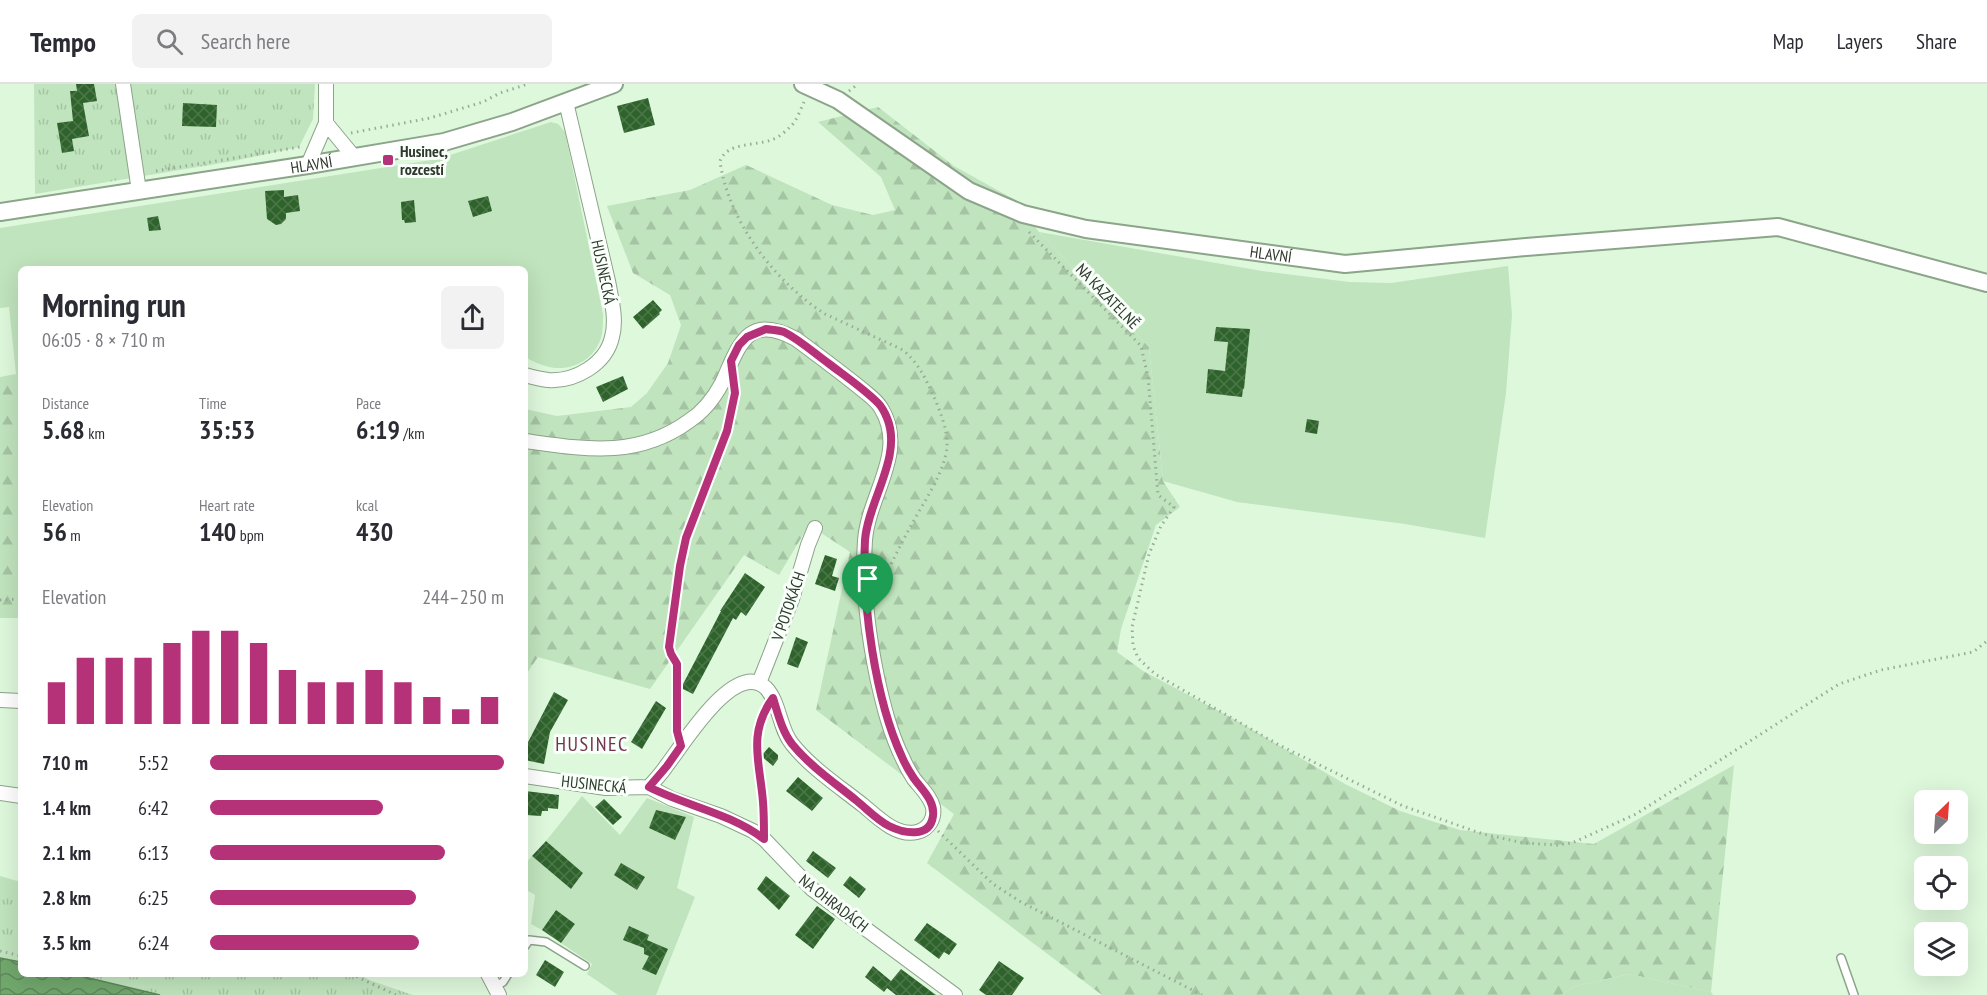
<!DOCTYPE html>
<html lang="en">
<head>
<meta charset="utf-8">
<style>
	:root { --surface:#fff; --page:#f2f2f3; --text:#2b2b33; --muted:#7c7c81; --line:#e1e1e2; --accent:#b63278 }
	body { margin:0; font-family:"PT Sans Narrow",sans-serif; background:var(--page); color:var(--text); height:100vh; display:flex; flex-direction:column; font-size:22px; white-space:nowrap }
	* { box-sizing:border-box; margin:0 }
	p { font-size:20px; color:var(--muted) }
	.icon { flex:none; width:33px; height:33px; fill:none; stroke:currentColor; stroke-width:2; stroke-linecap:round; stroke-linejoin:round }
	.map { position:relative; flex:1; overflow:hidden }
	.panel { position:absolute; left:18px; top:182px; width:510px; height:711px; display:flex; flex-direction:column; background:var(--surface); border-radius:9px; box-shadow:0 6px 24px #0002 }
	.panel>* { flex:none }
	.needle { width:39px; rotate:25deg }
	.tools { position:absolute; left:1914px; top:706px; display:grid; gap:12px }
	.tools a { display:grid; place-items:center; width:54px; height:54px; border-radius:9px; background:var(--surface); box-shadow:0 6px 24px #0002; font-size:30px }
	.pin { position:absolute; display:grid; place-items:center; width:51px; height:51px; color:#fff; margin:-62px -26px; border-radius:50% 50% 50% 0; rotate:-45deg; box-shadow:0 0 6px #0007 }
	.pin .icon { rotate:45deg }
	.round { display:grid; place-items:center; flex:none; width:63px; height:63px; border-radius:9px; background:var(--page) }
	.overview { display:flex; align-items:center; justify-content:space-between; height:102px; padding:0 24px }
	h1 { font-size:33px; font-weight:800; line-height:45px }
	.metrics { display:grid; grid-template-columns:repeat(3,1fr); gap:9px; height:102px; padding:6px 24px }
	.metrics div { display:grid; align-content:center }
	.metrics b { font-size:26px; font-weight:800 }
	.metrics small { font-size:16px; font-weight:400 }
	.metrics p { font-size:16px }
	.chart { height:168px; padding:12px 24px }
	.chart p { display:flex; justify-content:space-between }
	.chart svg { width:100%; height:108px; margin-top:6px; stroke:var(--accent); stroke-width:6 }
	ul { padding:0 24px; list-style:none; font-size:20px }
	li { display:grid; grid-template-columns:96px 72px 1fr; align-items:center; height:45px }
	li i { height:15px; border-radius:8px; background:var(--accent) }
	header { display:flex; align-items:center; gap:36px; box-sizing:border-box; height:84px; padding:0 30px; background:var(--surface); border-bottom:2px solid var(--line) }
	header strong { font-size:28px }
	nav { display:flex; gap:33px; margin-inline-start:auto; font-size:21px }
	.search { width:420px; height:54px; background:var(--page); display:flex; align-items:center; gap:15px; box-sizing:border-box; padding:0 21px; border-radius:9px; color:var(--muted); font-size:22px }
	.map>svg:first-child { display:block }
	.grass { fill:url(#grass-tufts) }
	.forest { fill:url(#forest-firs) }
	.garden { fill:#c0e4bd }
	.water { fill:url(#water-waves); stroke:#5d865a; stroke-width:1.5 }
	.building { fill:url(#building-cross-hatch) }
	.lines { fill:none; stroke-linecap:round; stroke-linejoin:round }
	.service-casing { stroke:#8ca48a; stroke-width:10 }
	.minor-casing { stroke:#8ca48a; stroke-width:16 }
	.tertiary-casing { stroke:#8ca48a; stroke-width:20 }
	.path { stroke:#98ac96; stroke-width:3; stroke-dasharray:1.5 4.5; stroke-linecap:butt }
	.service { stroke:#fff; stroke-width:7 }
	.minor { stroke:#fff; stroke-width:14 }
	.tertiary { stroke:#fff; stroke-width:16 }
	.route-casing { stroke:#fff; stroke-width:12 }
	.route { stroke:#b63278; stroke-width:8 }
	.poi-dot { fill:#b63278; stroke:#f9fff9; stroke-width:2 }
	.labels { text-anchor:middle; stroke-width:6; stroke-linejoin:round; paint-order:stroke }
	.poi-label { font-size:16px; font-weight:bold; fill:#2f392e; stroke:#f9fff9; text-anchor:start }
	.street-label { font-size:16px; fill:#2f392e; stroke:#f9fff9 }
	.quarter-label { font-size:20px; letter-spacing:1.5px; fill:#733151; stroke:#f9fff9 }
</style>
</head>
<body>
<header>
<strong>Tempo</strong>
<div class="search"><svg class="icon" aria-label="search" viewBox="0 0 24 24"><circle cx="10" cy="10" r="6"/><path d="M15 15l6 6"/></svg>Search here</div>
<nav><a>Map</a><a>Layers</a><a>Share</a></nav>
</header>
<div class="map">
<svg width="1987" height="911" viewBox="0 0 1987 911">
	<defs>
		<pattern id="grass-tufts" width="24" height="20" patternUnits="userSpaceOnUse" patternTransform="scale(1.5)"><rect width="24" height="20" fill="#c0e4bd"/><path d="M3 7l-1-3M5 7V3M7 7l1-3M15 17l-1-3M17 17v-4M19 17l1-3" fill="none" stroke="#a5c4a3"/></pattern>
		<pattern id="forest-firs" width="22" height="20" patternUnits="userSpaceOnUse" patternTransform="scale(1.5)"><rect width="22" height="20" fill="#c0e4bd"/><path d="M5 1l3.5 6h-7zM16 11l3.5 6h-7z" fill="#a5c4a3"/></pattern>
		<pattern id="water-waves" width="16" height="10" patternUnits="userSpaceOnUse" patternTransform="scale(1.5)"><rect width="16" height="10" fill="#71a76d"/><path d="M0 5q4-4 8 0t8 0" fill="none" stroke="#5d895a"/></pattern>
		<pattern id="building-cross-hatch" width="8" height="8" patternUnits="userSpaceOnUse" patternTransform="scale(1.5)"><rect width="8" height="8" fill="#2f632c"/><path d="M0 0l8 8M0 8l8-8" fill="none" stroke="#4c764a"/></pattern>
	</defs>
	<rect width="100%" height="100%" fill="#def8dc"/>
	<path class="grass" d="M34,0H315L313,35L299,63L234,77L35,110Z
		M0,792L21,798V878L0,874Z
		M72,890H359L369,896L413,911H160Z"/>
	<path class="forest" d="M878,23L954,82L1017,117L1039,148L1149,263L1163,397L1180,423L1156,441L1121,545L1117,568L1143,587L1232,634L1345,700L1400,727L1460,746L1594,760L1734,681L1711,908L1629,890L1576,902L1561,911H1102L927,779L954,730L816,626L850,468L809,441L779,491L744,471L650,605L538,573L525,592V325L557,332L631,323L647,309L668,279L681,241L670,211L633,189L607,122L690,106L746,81L832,121L873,131L895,126L881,93L818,38Z
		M16,290H21V534H0V293Z"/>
	<path class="garden" d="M551,38L558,40L565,48L603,230C603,238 603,247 601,254C593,279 566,290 542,281C536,279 531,276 525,273V184H21V290H16L9,223L0,224V144L438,75Z
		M1039,148L1262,187L1349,198L1391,199L1508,182L1512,231L1506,309L1485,454L1405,440L1237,418L1163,397L1149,263Z
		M582,712L620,751L647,714L694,733L677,804L695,813L656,911H618L587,890L592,880L561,859L575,840L556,826L542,846L531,840L535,811L525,805V780L532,772L571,805L583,789L546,757Z
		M1629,890L1711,908L1713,911H1561L1576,902Z"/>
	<path class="water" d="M0,874L21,878V890H72L160,911H0Z"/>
	<path class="building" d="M76,0H94L97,17L83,19L89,52L72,55L74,67L62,69L57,39L73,37L70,7H77Z
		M648,14L655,41L624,49L617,22Z
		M183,19L217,21L216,43L182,42Z
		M284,106V113L298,111L300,127L286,129V135L281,140L276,141L267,135L265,107Z
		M488,112L492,127L473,133L468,117Z
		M414,116L416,138L405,139L404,136H402L401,118Z
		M158,132L161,146L149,147L147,134Z
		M653,216L662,226L659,229L660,230L643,245L633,233Z
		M1216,243L1250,245L1244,305H1243L1242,313L1206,309L1208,285L1225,287L1228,258L1214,257Z
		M623,292L628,305L603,318L596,303Z
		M1307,335L1319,337L1317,350L1305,348Z
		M825,471L837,475L832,492L839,494L835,507L815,500Z
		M745,489L765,503L746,532L741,528L736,536L733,534L693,610L681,604L721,527H720Z
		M796,553L808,558L798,584L787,580Z
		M554,608L568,616L550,648L544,680L525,676V664Z
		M656,617L666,624L642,665L631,658Z
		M769,663L778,671V675L773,682L761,672Z
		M798,693L823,714L812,727L786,707Z
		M525,707L559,711L558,725L548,724V727H542L541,732L526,731Z
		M604,715L622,733L613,741L595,723Z
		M656,726L686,733L675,756L649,744Z
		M546,757L583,789L571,805L532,772Z
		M813,767L836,784L828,794L806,777Z
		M621,779L645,793L637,806L614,791Z
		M766,792L790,812L779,826L757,805Z
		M850,792L866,805L859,814L843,801Z
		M817,822L835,835L813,865L795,851Z
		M556,826L575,840L561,859L542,846Z
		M927,839L957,860L949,871L944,868L939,875L914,856Z
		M629,842L649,851L647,856L668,865L656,891L642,885L649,872L644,870V864L623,856Z
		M545,876L564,888L555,903L536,891Z
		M999,877L1024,894L1012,911H986L979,906Z
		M873,882L891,897L901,885L936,911H896L887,904L884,908L865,893Z"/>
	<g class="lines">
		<defs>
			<path id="service" d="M525,862L529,856L546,858L585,882
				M1841,874L1854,911
				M495,902L503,898L508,890"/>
			<path id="minor" d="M123,0L139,107
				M326,0V39L354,73
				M308,81L326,39
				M525,291C532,293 540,295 548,296C575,298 606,280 612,253C617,235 611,214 608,197L566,18
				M525,357C584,365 637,375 689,337C703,328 714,314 722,299C739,262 747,228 796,255C819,272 842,289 864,307C870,312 877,317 881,324C908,368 869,409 865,456C862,501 868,549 877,593C883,620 890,649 903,675C906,682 910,689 914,695C921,704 930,712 933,723C935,734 929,745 917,748C897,753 878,734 864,722C840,703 811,684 792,660C779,644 780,619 766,604C735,574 683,661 667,681C662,689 655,696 649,703L606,704L525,692
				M759,599L792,515L808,461L815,444
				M0,616L21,617
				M649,703L672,715L721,732L753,747L764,755L812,805L955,911
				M0,709L21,712
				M488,890L499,911"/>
			<g id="tertiary">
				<path id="s1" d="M803,0L838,16L969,107L1023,130L1086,145L1345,180L1526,163L1778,143L1987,199"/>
				<path id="s2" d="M0,128L308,81L444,58L512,38L614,0"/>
			</g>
		</defs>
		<use href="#service" class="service-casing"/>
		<use href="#minor" class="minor-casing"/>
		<use href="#tertiary" class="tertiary-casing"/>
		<path class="path" d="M849,7L858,0
			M804,18C800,26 797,37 790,43C785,48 778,54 771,56C755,62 727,58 720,77C728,137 775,198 825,230L903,266C918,279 925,293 933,311C940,326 948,347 947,363C945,387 924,418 913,438C901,460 890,481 880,504
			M351,49L430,34L483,18L500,9L528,0
			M156,87L300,63
			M1029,148L1141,262L1148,293L1158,411L1174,423L1161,442L1149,470L1132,543L1133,562L1138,574L1155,590L1279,661L1403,722L1483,750L1524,759L1557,761L1572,759L1636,730L1839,600L1881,586L1973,568L1987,557
			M0,516L21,515
			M677,642V580L671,570L669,563L680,482L686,454L727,347L735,304
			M764,738C762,702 748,661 764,627
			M938,747L993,800L1021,818L1202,911
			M0,867L21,872
			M351,890L396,911"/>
		<use href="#service" class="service"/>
		<use href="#minor" class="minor"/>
		<use href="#tertiary" class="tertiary"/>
	</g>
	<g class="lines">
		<defs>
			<path id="route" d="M766,245C772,246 778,246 784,248C800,256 814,269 828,279C845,292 863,304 878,319C882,323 885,329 887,334C903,372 868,417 865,456C862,520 875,615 902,673C905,680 909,687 913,693C921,705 935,716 933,732C930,755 903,749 889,742C877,736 867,725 857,717C835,699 810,682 792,660C782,647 778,630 773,614C747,649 760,679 763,718C764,730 764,743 764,755C730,729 686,722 649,703L667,682L681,662L677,647V580L671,570L669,563L680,482L686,454L727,347L735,309L731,277L739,261L747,253Z"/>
		</defs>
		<use href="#route" class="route-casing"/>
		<use href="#route" class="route"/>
	</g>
	<rect class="poi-dot" x="382" y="70" width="12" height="12" rx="3"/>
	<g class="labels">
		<g class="poi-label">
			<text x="400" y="73">Husinec,<tspan x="400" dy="18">rozcestí</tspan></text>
		</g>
		<g class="street-label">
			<text dy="6" stroke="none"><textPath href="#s2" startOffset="315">HLAVNÍ</textPath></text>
			<text dy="6" stroke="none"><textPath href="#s1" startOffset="508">HLAVNÍ</textPath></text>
			<text transform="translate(604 188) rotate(78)" y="6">HUSINECKÁ</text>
			<text transform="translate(1108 212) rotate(46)" y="6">NA KAZATELNĚ</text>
			<text transform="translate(788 522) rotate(-71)" y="6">V POTOKÁCH</text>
			<text transform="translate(594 700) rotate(6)" y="6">HUSINECKÁ</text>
			<text transform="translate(834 819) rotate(38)" y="6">NA OHRADÁCH</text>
		</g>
		<g class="quarter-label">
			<text x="592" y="667">HUSINEC</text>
		</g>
	</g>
</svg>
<div class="tools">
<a><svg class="needle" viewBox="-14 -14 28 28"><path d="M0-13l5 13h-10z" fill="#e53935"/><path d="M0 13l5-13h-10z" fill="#7c7c81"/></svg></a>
<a><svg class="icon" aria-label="locate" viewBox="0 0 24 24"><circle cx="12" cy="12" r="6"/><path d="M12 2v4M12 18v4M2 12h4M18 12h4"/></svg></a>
<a><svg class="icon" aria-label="layers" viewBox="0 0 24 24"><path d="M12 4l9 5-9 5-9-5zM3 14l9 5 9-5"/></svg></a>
</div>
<div class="pin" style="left:868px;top:531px;background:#1e9e55"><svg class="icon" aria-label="arrive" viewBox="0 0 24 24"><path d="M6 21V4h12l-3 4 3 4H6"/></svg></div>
<section class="panel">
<div class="overview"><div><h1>Morning run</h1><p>06:05 · 8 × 710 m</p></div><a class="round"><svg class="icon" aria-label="share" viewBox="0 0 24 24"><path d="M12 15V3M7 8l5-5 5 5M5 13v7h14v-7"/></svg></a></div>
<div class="metrics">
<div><p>Distance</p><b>5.68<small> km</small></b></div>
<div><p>Time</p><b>35:53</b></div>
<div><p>Pace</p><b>6:19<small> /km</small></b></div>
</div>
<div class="metrics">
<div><p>Elevation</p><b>56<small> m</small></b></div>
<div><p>Heart rate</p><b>140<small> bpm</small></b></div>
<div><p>kcal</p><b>430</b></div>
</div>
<div class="chart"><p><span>Elevation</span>244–250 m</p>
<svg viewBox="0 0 160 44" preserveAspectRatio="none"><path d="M5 44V27M15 44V17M25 44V17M35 44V17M45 44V11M55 44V6M65 44V6M75 44V11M85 44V22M95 44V27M105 44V27M115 44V22M125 44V27M135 44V33M145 44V38M155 44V33"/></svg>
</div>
<ul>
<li><b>710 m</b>5:52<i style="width:100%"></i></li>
<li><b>1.4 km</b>6:42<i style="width:59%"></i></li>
<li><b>2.1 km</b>6:13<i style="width:80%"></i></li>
<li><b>2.8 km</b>6:25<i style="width:70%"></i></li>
<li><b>3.5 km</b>6:24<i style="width:71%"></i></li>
</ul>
</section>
</div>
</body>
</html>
